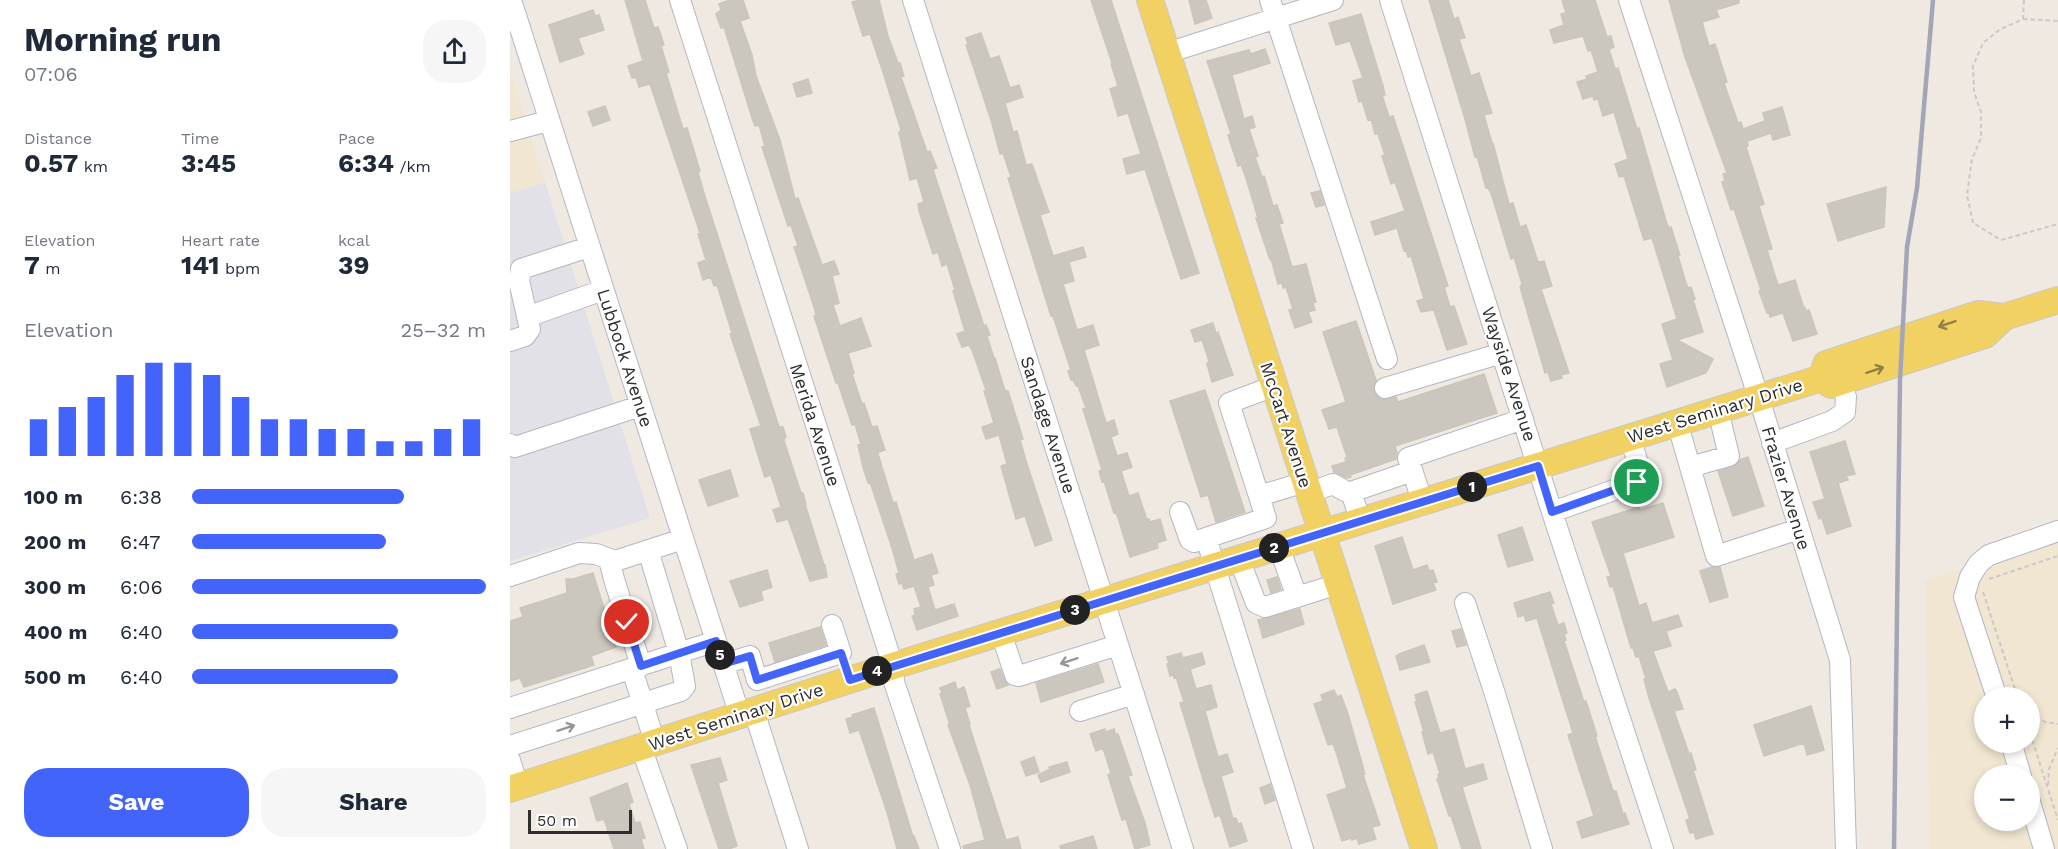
<!DOCTYPE html>
<html lang="en">
<head>
<meta charset="utf-8">
<style>
	:root { --surface:#fff; --page:#f6f6f7; --text:#1f2937; --muted:#747a83; --accent:#4264fb }
	body { margin:0; font-family:"Work Sans",sans-serif; background:var(--page); color:var(--text); height:100vh; display:flex; flex-direction:column; font-size:22px; white-space:nowrap }
	* { box-sizing:border-box; margin:0 }
	p { font-size:20px; color:var(--muted) }
	.icon { flex:none; width:33px; height:33px; fill:none; stroke:currentColor; stroke-width:2; stroke-linecap:round; stroke-linejoin:round }
	.map { position:relative; flex:1; overflow:hidden }
	.panel { display:flex; flex-direction:column; background:var(--surface); width:510px }
	.panel>* { flex:none }
	.controls { position:absolute; left:1464px; top:687px; display:grid; gap:12px }
	.controls a { display:grid; place-items:center; width:66px; height:66px; border-radius:50%; background:var(--surface); box-shadow:0 3px 9px #0003; font-size:30px }
	.scale { position:absolute; left:18px; bottom:15px; width:104px; box-sizing:border-box; padding-left:6px; border:3px solid #2e2e2e; border-top:0; font-size:16px; line-height:21px; white-space:nowrap; color:#2e2e2e; -webkit-text-stroke:4px #fff; paint-order:stroke }
	.pin { position:absolute; display:grid; place-items:center; width:51px; height:51px; color:#fff; margin:-26px; border:3px solid #fff; border-radius:50%; box-shadow:0 2px 6px #0007 }
	.km { position:absolute; width:30px; height:30px; margin:-15px; border-radius:50%; background:#222; color:#fff; font-size:16px; line-height:30px; text-align:center }
	.round { display:grid; place-items:center; flex:none; width:63px; height:63px; border-radius:24px; background:var(--page) }
	.summary { display:flex; align-items:center; justify-content:space-between; height:102px; padding:0 24px }
	h1 { font-size:33px; font-weight:700; line-height:45px }
	.metrics { display:grid; grid-template-columns:repeat(3,1fr); gap:9px; height:102px; padding:6px 24px }
	.metrics div { display:grid; align-content:center }
	.metrics b { font-size:26px; font-weight:700 }
	.metrics small { font-size:16px; font-weight:400 }
	.metrics p { font-size:16px }
	.chart { height:168px; padding:12px 24px }
	.chart p { display:flex; justify-content:space-between }
	.chart svg { width:100%; height:108px; margin-top:6px; stroke:var(--accent); stroke-width:6 }
	.cta { display:flex; gap:12px; margin-top:auto; padding:12px 24px }
	.cta a { flex:1; height:69px; border-radius:24px; background:var(--accent); color:#fff; font-size:24px; font-weight:700; line-height:69px; text-align:center }
	.cta a+a { background:var(--page); color:var(--text) }
	ul { padding:0 24px; list-style:none; font-size:20px }
	li { display:grid; grid-template-columns:96px 72px 1fr; align-items:center; height:45px }
	li i { height:15px; border-radius:8px; background:var(--accent) }
	main { display:flex; flex:1; min-height:0 }
	.map>svg:first-child { display:block }
	.industrial { fill:#e3e1e8 }
	.education { fill:#f0e6d1; fill-rule:evenodd }
	.building { fill:#cbc7bf; stroke:#cbc5ba; stroke-width:1.5 }
	.lines { fill:none; stroke-linecap:round; stroke-linejoin:round }
	.minor-casing { stroke:#b4b7c1; stroke-width:22 }
	.major-casing { stroke:#c9c9c9; stroke-width:28 }
	.path { stroke:#c9c9c9; stroke-width:2; stroke-dasharray:4.5 3; stroke-linecap:butt }
	.minor { stroke:#fff; stroke-width:20 }
	.major { stroke:#f2d163; stroke-width:26 }
	.rail { stroke:#a3a6b8; stroke-width:4.5 }
	.oneway { stroke:#908048 }
	.oneway2 { stroke:#969696 }
	.route-casing { stroke:#fff; stroke-width:12 }
	.route { stroke:#4264fb; stroke-width:8 }
	.labels { text-anchor:middle; stroke-width:4.5; stroke-linejoin:round; paint-order:stroke }
	.street-label { font-size:18px; fill:#2e2e2e; stroke:#fff }
</style>
</head>
<body>
<main>
<section class="panel">
<div class="summary"><div><h1>Morning run</h1><p>07:06</p></div><a class="round"><svg class="icon" aria-label="share" viewBox="0 0 24 24"><path d="M12 15V3M7 8l5-5 5 5M5 13v7h14v-7"/></svg></a></div>
<div class="metrics">
<div><p>Distance</p><b>0.57<small> km</small></b></div>
<div><p>Time</p><b>3:45</b></div>
<div><p>Pace</p><b>6:34<small> /km</small></b></div>
</div>
<div class="metrics">
<div><p>Elevation</p><b>7<small> m</small></b></div>
<div><p>Heart rate</p><b>141<small> bpm</small></b></div>
<div><p>kcal</p><b>39</b></div>
</div>
<div class="chart"><p><span>Elevation</span>25–32 m</p>
<svg viewBox="0 0 160 44" preserveAspectRatio="none"><path d="M5 44V29M15 44V24M25 44V20M35 44V11M45 44V6M55 44V6M65 44V11M75 44V20M85 44V29M95 44V29M105 44V33M115 44V33M125 44V38M135 44V38M145 44V33M155 44V29"/></svg>
</div>
<ul>
<li><b>100 m</b>6:38<i style="width:72%"></i></li>
<li><b>200 m</b>6:47<i style="width:66%"></i></li>
<li><b>300 m</b>6:06<i style="width:100%"></i></li>
<li><b>400 m</b>6:40<i style="width:70%"></i></li>
<li><b>500 m</b>6:40<i style="width:70%"></i></li>
</ul>
<div class="cta"><a>Save</a><a>Share</a></div>
</section>
<div class="map">
<svg width="1548" height="849" viewBox="0 0 1548 849">
	<rect width="100%" height="100%" fill="#efe9e1"/>
	<path class="industrial" d="M35,182L140,518L0,561V193Z"/>
	<path class="education" d="M0,72L35,182L0,193Z
		M1548,537V849H1420L1415,580ZM1474,698H1520V742H1474ZM1474,776H1520V820H1474Z"/>
	<path class="building" d="M115,0H135L144,28L148,27L154,45L151,46L159,72L156,73L173,129L177,128L190,171L188,172L193,190L269,427H273L276,437L274,438L275,444L291,493H293L296,504H295L314,565H315L317,577L300,581L278,519L267,522L263,510L271,507L261,475L255,477L254,475L240,429L251,426L220,334L222,333L207,285L204,286L201,277L193,280L188,263L196,260L188,234L190,233L185,218L140,84L129,87L126,77L122,78L118,66L133,61Z
		M220,0H233L239,18L230,21L242,55L246,76L270,140L285,199L288,198L312,265L324,261L329,274L322,276L329,303L323,305L330,326L351,318L361,346L338,353L344,373L342,374L352,404L354,403L362,427L367,426L375,450L369,452L368,454L383,503L386,502L404,560L422,554L428,573L421,575L424,585L418,587L425,610L444,604L448,616L407,630L402,616L405,615L404,609L411,607L404,586L394,589L392,583L389,584L386,574L389,573L382,548L360,482L358,483L353,467L348,445L351,444L345,424L342,425L328,383H326L304,316H306L305,310L284,247L288,246L281,225L278,226L256,159L252,147L255,146L249,125L245,126L243,121L214,27L211,28L206,14L211,10L209,4Z
		M350,0H369L378,36L388,63H390L394,76L391,77L417,152L420,151L427,168L423,169L426,179L474,326L476,325L480,335L477,336L484,358H485L495,391H498L513,439L510,440L517,464L542,540L525,546L515,516L506,519L491,466L497,464L489,435L476,439L472,427L484,423L474,391L476,390L462,350L459,345L452,347L447,334L455,331L443,291L445,290L437,264L432,266L428,252L423,254L409,211L408,204L414,202L413,198L407,178L400,180L389,133L391,130L372,69L360,34L353,36L342,2Z
		M581,0H601L689,273L671,279L635,169L617,174L613,159L631,154L618,113L608,116L600,89L608,86L601,64L602,63Z
		M679,0H696L702,18L685,24Z
		M919,0H938L944,19L948,17L955,38L949,39L961,76L969,73L982,113L974,115L982,143H983L999,204L1003,203L1010,227L1016,225L1028,262L1034,261L1042,286L1031,289L1059,373L1051,375L1052,378L1041,381L1038,372L1035,373L1010,287L1012,284L1004,257L1001,259L981,193L978,188H976L967,156L965,157L955,119Z
		M1052,0H1085L1097,37L1101,36L1104,47L1099,49L1105,69L1108,68L1127,129L1129,128L1156,221L1159,228L1161,227L1170,255L1168,256L1176,283L1178,288L1181,287L1185,299L1183,300L1193,332L1167,340L1203,359L1196,373L1157,387L1150,364L1163,360L1152,324L1167,319L1142,238L1134,240L1114,176L1109,177L1105,164L1118,159L1104,112L1093,116L1088,99L1084,100L1083,96L1073,99L1067,82L1077,79L1076,76L1088,72L1081,50L1078,51L1073,36L1044,43L1040,30L1054,25L1051,14L1056,13Z
		M1159,0H1229V3L1206,10L1209,17L1192,22L1199,46L1205,44L1217,82L1214,83L1228,123L1231,122L1233,129L1255,121L1253,113L1272,107L1280,135L1263,140L1261,133L1237,141L1238,146L1236,147L1254,204L1249,206L1262,249L1257,250L1268,285L1285,280L1294,309L1295,308L1296,311L1299,310L1307,334L1283,341L1273,313L1260,317L1259,313H1257L1249,291L1251,290L1224,209L1221,210L1212,182L1215,181L1213,174L1217,173L1175,57Z
		M83,10L85,16L89,15L94,30L68,38L74,54L50,62L39,25Z
		M851,14L873,86L875,95H872L879,117L883,116L891,140L938,286L934,287L940,307L944,306L957,344L937,350L924,310L911,312L907,301L914,299L901,256L898,257L896,250L894,251L887,228L865,235L861,222L895,211L885,182L881,184L872,156L875,155L868,134H865L861,119L858,120L852,101L849,102L843,81L853,78L840,41L826,45L819,23Z
		M471,33L480,59L489,56L500,88L509,85L513,97L495,103L503,132L507,131L516,165L522,164L539,212L530,215L543,256L573,247L576,257L559,262L564,281L553,284L567,330L583,325L589,345L574,350L584,383L596,423L604,420L608,434L601,437L607,456L617,453L622,467L611,471L619,496L628,493L637,520L639,519L640,522L650,519L656,540L647,543L648,548L620,557L609,521L606,512L604,513L594,481L592,482L589,471L592,470L573,409L576,408L568,386H566L563,380H561L558,371L561,370L543,316H541L498,178L501,177L493,153L490,154L481,120L456,45L458,44L456,38Z
		M755,49L760,63L722,75L734,119L742,116L745,127L739,129L748,156L745,157L752,177L754,176L756,182L763,206L767,205L773,223L769,224L782,267L796,264L806,302L803,303L805,310L798,312L802,322L785,328L779,310L783,309L776,287L773,288L772,283L768,284L762,262L759,257L746,218H748L735,175L731,165L728,166L718,135L721,134L697,61L739,50L741,54Z
		M298,79L302,93L287,97L283,84Z
		M95,106L100,120L83,126L78,112Z
		M1376,187L1374,227L1328,241L1317,204Z
		M810,191L814,205L806,207L801,193Z
		M846,321L866,380L863,391L867,397L873,400L886,397L888,402L974,374L987,413L885,446L887,453L886,459L840,475L841,477L837,478L824,472L822,466L836,462L835,458L837,457L827,427L819,429L812,410L836,402L813,332Z
		M703,323L706,333L708,332L723,375L702,382L697,364L699,361L692,340L685,342L681,330Z
		M695,390L735,512L706,522L698,495L691,497L660,401Z
		M1335,441L1345,474L1336,476L1338,480L1328,483L1341,526L1317,534L1312,518L1309,519L1303,502L1315,499L1300,452Z
		M1238,457L1254,506L1223,516L1208,471L1223,467L1230,460Z
		M220,470L228,496L198,506L189,480Z
		M1153,503L1164,537L1113,553L1129,606L1136,603L1142,623L1168,615L1172,626L1156,631L1161,646L1143,651L1158,692L1165,689L1167,692L1173,709L1164,711L1179,754L1181,753L1186,770H1183L1203,834L1186,839L1184,832L1180,833L1176,820L1180,819L1139,698L1134,679H1136L1129,656L1126,657L1123,648H1121L1103,586L1100,587L1097,577L1101,576L1082,522L1129,507L1130,510Z
		M1012,527L1023,560L998,567L988,535Z
		M892,537L903,570L917,565L919,571L923,570L927,582L923,583L926,590L883,604L865,546Z
		M1202,567H1210L1218,597L1200,602L1190,571Z
		M257,570L262,587L251,591L253,600L230,607L220,581Z
		M83,573L106,647L81,656L84,665L14,687L10,678L0,681V621L13,617L10,608L57,593L56,579H63Z
		M767,577L771,589L761,593L757,580Z
		M1040,592L1044,603L1041,604L1048,625L1054,623L1057,633L1054,634L1056,640L1054,641L1074,702L1076,701L1084,726L1087,736H1085L1102,788L1104,792L1106,791L1113,814L1115,813L1119,824L1072,838L1067,822L1084,816L1058,735L1063,733L1027,618L1016,621L1014,615L1008,617L1004,603Z
		M790,609L794,624L753,638L748,620Z
		M310,627L316,645L265,662L259,643Z
		M951,629L956,645L947,647L942,631Z
		M914,645L920,662L890,670L886,656L889,655V654Z
		M671,653L673,658L692,653L695,664L680,669L686,689L701,685L707,707L695,711L708,757L717,754L723,772L711,776L723,819L726,818L728,824L731,823L737,841L720,847L710,815L705,817L693,779L670,703L674,702L666,677L664,678V675L660,676L657,664L659,663L657,657Z
		M588,664L594,682L531,702L526,683Z
		M490,669L494,679L498,685L487,689L481,672Z
		M445,682L447,690L454,687L460,706L455,708L460,724L459,725L496,840L508,837L511,849H454L453,846L475,840L460,785L438,725H440L430,694L432,693L430,688Z
		M824,690L827,697L831,695L838,714L855,774L853,775L870,825L862,827L866,839L849,844L847,838L842,840L841,838L832,841L817,795L837,788L826,752L823,744L818,745L804,704L813,701L811,695Z
		M917,691L930,733L944,729L955,769L973,764L977,779L952,787L971,849H952L941,816H939L927,779H929L928,774H930L923,752L918,754L912,732H914L905,702H907L905,695Z
		M1301,706L1314,750L1297,755L1294,743L1254,756L1244,725Z
		M364,708L403,837L404,836L409,849H387L377,812L349,730L340,733L336,719L343,717L342,715Z
		M595,729L596,732L604,729L606,735L608,734L622,775L618,776L635,823L640,845L625,849L616,819L612,820L598,775L601,773L593,748L586,751L580,734Z
		M524,757L529,772L516,776L511,762Z
		M210,758L217,780L208,783L227,846L219,849H209L181,765Z
		M557,762L560,772L531,782L528,775L540,769L539,767Z
		M117,783L123,802L119,804L125,823L130,822L135,838L131,839L134,849H104L94,819L87,821L80,798Z
		M760,784L765,800L755,804L750,788Z
		M583,836L587,849H551L550,846Z"/>
	<g class="lines">
		<defs>
			<path id="minor" d="M1,0L230,716
				M170,0L383,666L384,682L440,849
				M403,0L673,849
				M760,0L877,359
				M880,0L1042,512L1153,849
				M1119,0L1252,408L1330,660L1336,849
				M657,53L823,0
				M0,131L38,121
				M17,317L93,290
				M0,341L15,336L20,329L9,281L11,269L79,247
				M875,388L992,353
				M1167,422L1206,556L1289,529
				M1262,443L1322,421L1335,412L1336,397L1326,370
				M0,444L5,447L130,406
				M1180,467L1219,456L1208,410
				M798,493L823,484L835,491L841,492
				M749,496L795,482
				M913,503L898,458L1013,419
				M670,512L680,540L684,542L756,518L719,403L764,386
				M1042,512L1127,482C1134,470 1123,450 1119,437
				M851,522L841,492L902,471
				M696,538L793,849
				M769,547L787,597
				M729,559L746,603L755,607L828,584
				M105,561L101,567L104,579L131,666
				M0,576L69,553L86,554L105,561L173,539
				M955,603L985,694L1032,849
				M491,633L505,675L509,676L608,645
				M213,664L240,656L247,680L331,653L322,625
				M122,669L145,743
				M1487,698L1454,597L1460,577L1469,563L1479,555L1548,531
				M0,708L206,641
				M244,711L288,849
				M570,711L624,694
				M1501,742L1511,776
				M0,746L171,691L175,686L169,653L138,550
				M131,747L167,849
				M0,760L8,787
				M1520,802L1534,849"/>
			<path id="major" d="M640,0L914,849
				M1312,378L1316,364L1468,314L1494,317L1548,300
				M1312,378L1321,385L1475,335L1494,317
				M0,789L383,666L1312,378"/>
		</defs>
		<use href="#minor" class="minor-casing"/>
		<use href="#major" class="major-casing"/>
		<path class="path" d="M1514,0L1513,19L1489,30L1473,43L1463,66L1464,92L1471,112V138L1462,159L1457,195L1463,223L1491,240L1548,224
			M1513,19L1548,21
			M1479,579L1548,556
			M1473,592L1508,698
			M1520,712L1535,722L1548,724
			M1520,733L1548,820
			M1538,785L1539,769L1548,748"/>
		<use href="#minor" class="minor"/>
		<use href="#major" class="major"/>
		<path class="rail" d="M1384,849L1390,380L1397,247L1407,188L1423,0"/>
	</g>
	<defs><path id="oneway-shaft" d="M-6 0H5M1.5-3L5.5 0L1.5 3" fill="none" stroke-width="1.6" stroke-linecap="round" stroke-linejoin="round" transform="scale(1.5)"/></defs>
	<g class="oneway">
		<use href="#oneway-shaft" transform="translate(1437 324) rotate(162)"/>
		<use href="#oneway-shaft" transform="translate(1365 370) rotate(-18)"/>
	</g>
	<g class="oneway2">
		<use href="#oneway-shaft" transform="translate(559 661) rotate(162)"/>
		<use href="#oneway-shaft" transform="translate(56 728) rotate(-18)"/>
	</g>
	<g class="lines">
		<defs>
			<path id="route" d="M117,622L131,666L206,641L213,664L240,656L247,680L331,653L340,680L1028,466L1042,512L1127,482"/>
		</defs>
		<use href="#route" class="route-casing"/>
		<use href="#route" class="route"/>
	</g>
	<g class="labels">
		<g class="street-label">
			<text transform="translate(115 358) rotate(72)" y="6">Lubbock Avenue</text>
			<text transform="translate(999 374) rotate(72)" y="6">Wayside Avenue</text>
			<text transform="translate(1205 411) rotate(-17)" y="6">West Seminary Drive</text>
			<text transform="translate(305 425) rotate(72)" y="6">Merida Avenue</text>
			<text transform="translate(538 425) rotate(72)" y="6">Sandage Avenue</text>
			<text transform="translate(776 425) rotate(72)" y="6">McCart Avenue</text>
			<text transform="translate(1276 488) rotate(73)" y="6">Frazier Avenue</text>
			<text transform="translate(226 717) rotate(-18)" y="6">West Seminary Drive</text>
		</g>
	</g>
</svg>
<div class="controls">
<a>+</a>
<a>−</a>
</div>
<div class="scale">50 m</div>
<div class="pin" style="left:1127px;top:482px;background:#1e9e55"><svg class="icon" aria-label="arrive" viewBox="0 0 24 24"><path d="M6 21V4h12l-3 4 3 4H6"/></svg></div>
<div class="pin" style="left:117px;top:622px;background:#d93025"><svg class="icon" aria-label="check" viewBox="0 0 24 24"><path d="M5 12l5 5 9-10"/></svg></div>
<b class="km" style="left:962px;top:487px">1</b>
<b class="km" style="left:764px;top:548px">2</b>
<b class="km" style="left:565px;top:610px">3</b>
<b class="km" style="left:367px;top:671px">4</b>
<b class="km" style="left:210px;top:655px">5</b>
</div>
</main>
</body>
</html>
